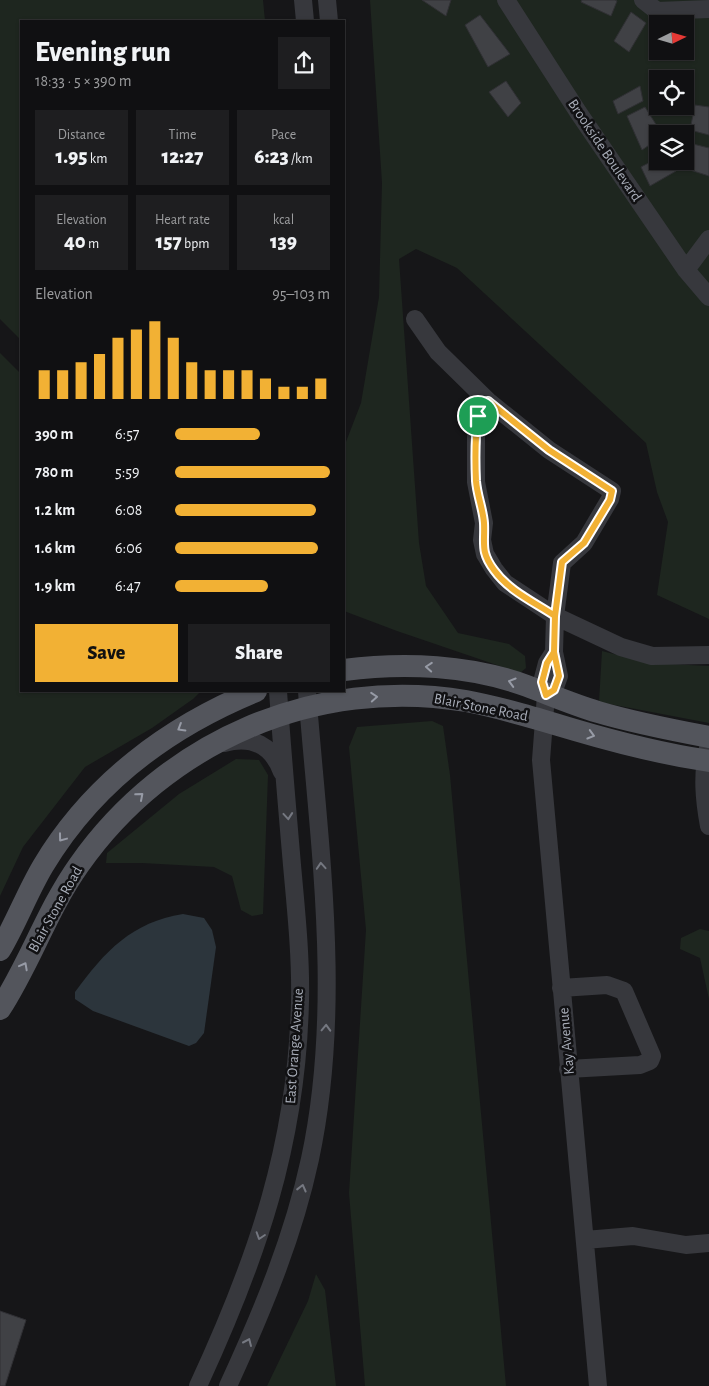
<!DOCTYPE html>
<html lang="en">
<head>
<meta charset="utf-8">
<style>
	:root { --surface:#101012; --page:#1e1e20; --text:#f1f3f6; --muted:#9c9d9f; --line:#303032; --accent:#f2b134 }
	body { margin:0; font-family:"Alegreya Sans",sans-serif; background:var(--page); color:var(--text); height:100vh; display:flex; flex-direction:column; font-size:19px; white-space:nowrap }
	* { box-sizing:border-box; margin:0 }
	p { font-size:16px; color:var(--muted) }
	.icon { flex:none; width:28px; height:28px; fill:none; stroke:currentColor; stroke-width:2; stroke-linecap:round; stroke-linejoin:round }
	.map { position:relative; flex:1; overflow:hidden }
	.drawer { position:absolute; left:20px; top:20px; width:325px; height:672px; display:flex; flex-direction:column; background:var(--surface); border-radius:0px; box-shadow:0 1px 4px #0004,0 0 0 1px var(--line) }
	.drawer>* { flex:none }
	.needle { width:32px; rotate:85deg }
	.fabs { position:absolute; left:649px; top:15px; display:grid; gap:10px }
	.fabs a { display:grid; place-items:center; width:45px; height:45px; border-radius:0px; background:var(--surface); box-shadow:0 1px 4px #0004,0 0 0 1px var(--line); font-size:25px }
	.pin { position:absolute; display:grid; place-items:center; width:42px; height:42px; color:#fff; margin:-21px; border:2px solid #fff; border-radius:50%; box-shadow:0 1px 5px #0007 }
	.round { display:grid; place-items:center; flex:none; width:52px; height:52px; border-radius:0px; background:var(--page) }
	.summary { display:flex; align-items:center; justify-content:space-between; height:85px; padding:0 15px }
	h1 { font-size:28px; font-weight:800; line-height:38px }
	.metrics { display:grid; grid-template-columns:repeat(3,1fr); gap:8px; height:85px; padding:5px 15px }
	.metrics div { display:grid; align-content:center; border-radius:0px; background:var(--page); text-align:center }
	.metrics b { font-size:21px; font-weight:800 }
	.metrics small { font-size:14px; font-weight:400 }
	.metrics p { font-size:14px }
	.chart { height:140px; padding:10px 15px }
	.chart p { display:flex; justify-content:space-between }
	.chart svg { width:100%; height:90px; margin-top:5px; stroke:var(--accent); stroke-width:6 }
	.action { display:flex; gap:10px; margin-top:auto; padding:10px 15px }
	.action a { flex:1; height:58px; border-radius:0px; background:var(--accent); color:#111; font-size:20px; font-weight:800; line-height:58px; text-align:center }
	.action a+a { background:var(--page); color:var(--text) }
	ul { padding:0 15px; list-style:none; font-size:16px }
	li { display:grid; grid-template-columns:80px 60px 1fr; align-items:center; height:38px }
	li i { height:12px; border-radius:6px; background:var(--accent) }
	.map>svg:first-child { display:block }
	.green { fill:#1e261f; fill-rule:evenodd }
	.water { fill:#2c353c }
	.building { fill:#404145; stroke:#303034 }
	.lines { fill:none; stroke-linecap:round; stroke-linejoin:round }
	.minor { stroke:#37383d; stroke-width:18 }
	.major { stroke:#53555c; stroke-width:22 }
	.oneway { stroke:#979ba6 }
	.oneway2 { stroke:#757881 }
	.route-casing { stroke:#fff; stroke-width:10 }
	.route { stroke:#f2b134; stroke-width:6 }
	.labels { text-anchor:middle; stroke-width:5; stroke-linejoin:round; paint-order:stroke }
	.street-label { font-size:15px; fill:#a8adb8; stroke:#111113 }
</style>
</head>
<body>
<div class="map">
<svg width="709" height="1386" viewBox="0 0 709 1386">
	<rect width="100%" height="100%" fill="#161618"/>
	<path class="green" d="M0,0H263L265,21H21V340L0,319Z
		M370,0H709V619L657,595L668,522L657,492L646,443L457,268L416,249L399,259L419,543L426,586L458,633L509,644L525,656L526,668L520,673L397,631L344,611V447L361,403L379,297L382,183ZM658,24H685V51H658ZM658,79H685V106H658ZM658,134H685V161H658Z
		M0,353L21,374V691H201L193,699L152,728L85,767L23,847L0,896Z
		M602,651L649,663L709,666V723L599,702Z
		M432,721L443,726L450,775L506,1386H365L349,1193L366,930L349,747L357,727Z
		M236,759L259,760L268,775L263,914L252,916L241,910L232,876L214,867L142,863H106L107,853L179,794Z
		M700,929L709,931V999L700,958L680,949L681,938Z
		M316,1274L325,1290L336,1386H267L308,1301Z"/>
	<path class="water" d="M183,914L204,918L212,930L216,947L204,1033L196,1043L189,1046L93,1011L75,999V992C105,951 132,922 183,914Z"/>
	<path class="building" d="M422,0H451L446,16Z
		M582,0H615L617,1L611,16L581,2Z
		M631,12L646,23L629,52L614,41Z
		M480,15L510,54L488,67L465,25Z
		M506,81L521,103L508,117L489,92Z
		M640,86L643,101L618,114L613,101Z
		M695,105L709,107V135L690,130Z
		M645,107L662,134H658V139L642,150L627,116Z
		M693,144L709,148V176L687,169Z
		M658,158V161H669L676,171L650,186L641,167Z
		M0,1311L26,1320L5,1386H0Z"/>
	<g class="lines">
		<path class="minor" d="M303,0L305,21
			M327,0L329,21
			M506,0L578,112L686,270L709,297
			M643,0L657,11L709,9
			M686,270L709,239
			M415,319L438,352L488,401L549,450L612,491L610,499L584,543L562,563L555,616L554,652L559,676L554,690L546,695
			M488,401L478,416L476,434V482L484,523L482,540L485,554L494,569L505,583L555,616L621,647L652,656L709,655
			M554,652L547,663L542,682L546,695L541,760L598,1386
			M224,743C252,735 272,745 282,772
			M708,748C702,775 704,799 709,826
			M561,988L607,985L624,991L652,1056L650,1061L640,1065L568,1069
			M585,1240L633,1236L686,1245L709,1243
			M198,1386C257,1259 297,1143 300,1001C301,956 296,910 292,865C287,807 282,749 278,691
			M228,1386C262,1312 293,1238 310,1159C343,1005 319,846 307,691"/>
		<path class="major" d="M344,670C404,662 470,665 527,686C551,695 574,705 598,712C635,723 672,730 709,737
			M0,950C16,923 27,893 43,866C92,784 168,727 256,691
			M0,1009C30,963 47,910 79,865C166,741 316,676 466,701C503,708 539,719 575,730C619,743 663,754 709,761"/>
	</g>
	<defs><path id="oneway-chevron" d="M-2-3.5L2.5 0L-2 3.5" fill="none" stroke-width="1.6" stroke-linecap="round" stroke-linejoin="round" transform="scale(1.25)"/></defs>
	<g class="oneway">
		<use href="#oneway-chevron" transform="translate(429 667) rotate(-176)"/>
		<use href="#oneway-chevron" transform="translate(512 682) rotate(-164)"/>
		<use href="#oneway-chevron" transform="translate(374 697) rotate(-4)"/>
		<use href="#oneway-chevron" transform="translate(181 728) rotate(149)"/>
		<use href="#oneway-chevron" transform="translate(591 735) rotate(16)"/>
		<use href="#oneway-chevron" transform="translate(140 796) rotate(-41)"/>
		<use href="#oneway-chevron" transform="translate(62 838) rotate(127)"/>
		<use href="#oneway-chevron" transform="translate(24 966) rotate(-62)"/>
	</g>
	<g class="oneway2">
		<use href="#oneway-chevron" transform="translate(288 816) rotate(85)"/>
		<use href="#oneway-chevron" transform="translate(321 866) rotate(-94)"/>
		<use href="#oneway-chevron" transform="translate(326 1028) rotate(-88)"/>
		<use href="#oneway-chevron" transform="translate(302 1188) rotate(-76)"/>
		<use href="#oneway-chevron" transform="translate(260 1236) rotate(108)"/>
		<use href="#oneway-chevron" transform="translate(248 1342) rotate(-66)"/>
	</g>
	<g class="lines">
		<defs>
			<path id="route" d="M478,416C475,437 475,459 476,481C477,495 483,509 484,523C485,544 480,551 494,570C509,591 534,602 555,616L554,652L547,663L542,682L546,695L554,690L559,676L554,652L555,616L562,562L584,543L610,500L612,491L549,450L488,401L478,416"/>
		</defs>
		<use href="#route" class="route-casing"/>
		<use href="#route" class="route"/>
	</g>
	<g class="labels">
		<g class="street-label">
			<text transform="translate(605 150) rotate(56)" y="5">Brookside Boulevard</text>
			<text transform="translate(481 707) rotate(11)" y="5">Blair Stone Road</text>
			<text transform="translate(55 909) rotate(-61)" y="5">Blair Stone Road</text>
			<text transform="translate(566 1041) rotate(-95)" y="5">Kay Avenue</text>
			<text transform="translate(294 1046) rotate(-86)" y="5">East Orange Avenue</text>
		</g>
	</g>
</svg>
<div class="fabs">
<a><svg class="needle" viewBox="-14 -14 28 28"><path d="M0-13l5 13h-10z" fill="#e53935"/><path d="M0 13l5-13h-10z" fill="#9c9d9f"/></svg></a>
<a><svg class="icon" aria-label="locate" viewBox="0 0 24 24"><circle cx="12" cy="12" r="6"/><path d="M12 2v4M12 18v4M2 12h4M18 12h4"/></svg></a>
<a><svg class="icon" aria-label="layers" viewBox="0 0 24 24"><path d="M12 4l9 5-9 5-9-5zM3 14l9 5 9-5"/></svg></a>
</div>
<div class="pin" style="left:478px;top:416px;background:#1e9e55"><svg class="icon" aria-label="arrive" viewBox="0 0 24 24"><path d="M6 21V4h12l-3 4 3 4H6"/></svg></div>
<section class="drawer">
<div class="summary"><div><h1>Evening run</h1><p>18:33 · 5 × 390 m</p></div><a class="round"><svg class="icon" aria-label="share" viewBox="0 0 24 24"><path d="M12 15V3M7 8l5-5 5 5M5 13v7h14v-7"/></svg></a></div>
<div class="metrics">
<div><p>Distance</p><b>1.95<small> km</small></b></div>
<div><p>Time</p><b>12:27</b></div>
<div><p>Pace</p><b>6:23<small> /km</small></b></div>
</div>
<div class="metrics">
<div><p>Elevation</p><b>40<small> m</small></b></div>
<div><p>Heart rate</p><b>157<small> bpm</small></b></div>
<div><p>kcal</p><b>139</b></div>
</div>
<div class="chart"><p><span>Elevation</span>95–103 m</p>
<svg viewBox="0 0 160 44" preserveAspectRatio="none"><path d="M5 44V30M15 44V30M25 44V26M35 44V22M45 44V14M55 44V10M65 44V6M75 44V14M85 44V26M95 44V30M105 44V30M115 44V30M125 44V34M135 44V38M145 44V38M155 44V34"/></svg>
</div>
<ul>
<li><b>390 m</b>6:57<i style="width:55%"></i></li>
<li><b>780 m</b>5:59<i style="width:100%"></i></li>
<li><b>1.2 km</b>6:08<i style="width:91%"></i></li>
<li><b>1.6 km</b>6:06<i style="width:92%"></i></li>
<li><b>1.9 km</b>6:47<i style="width:60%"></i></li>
</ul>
<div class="action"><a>Save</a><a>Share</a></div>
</section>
</div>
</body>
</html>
